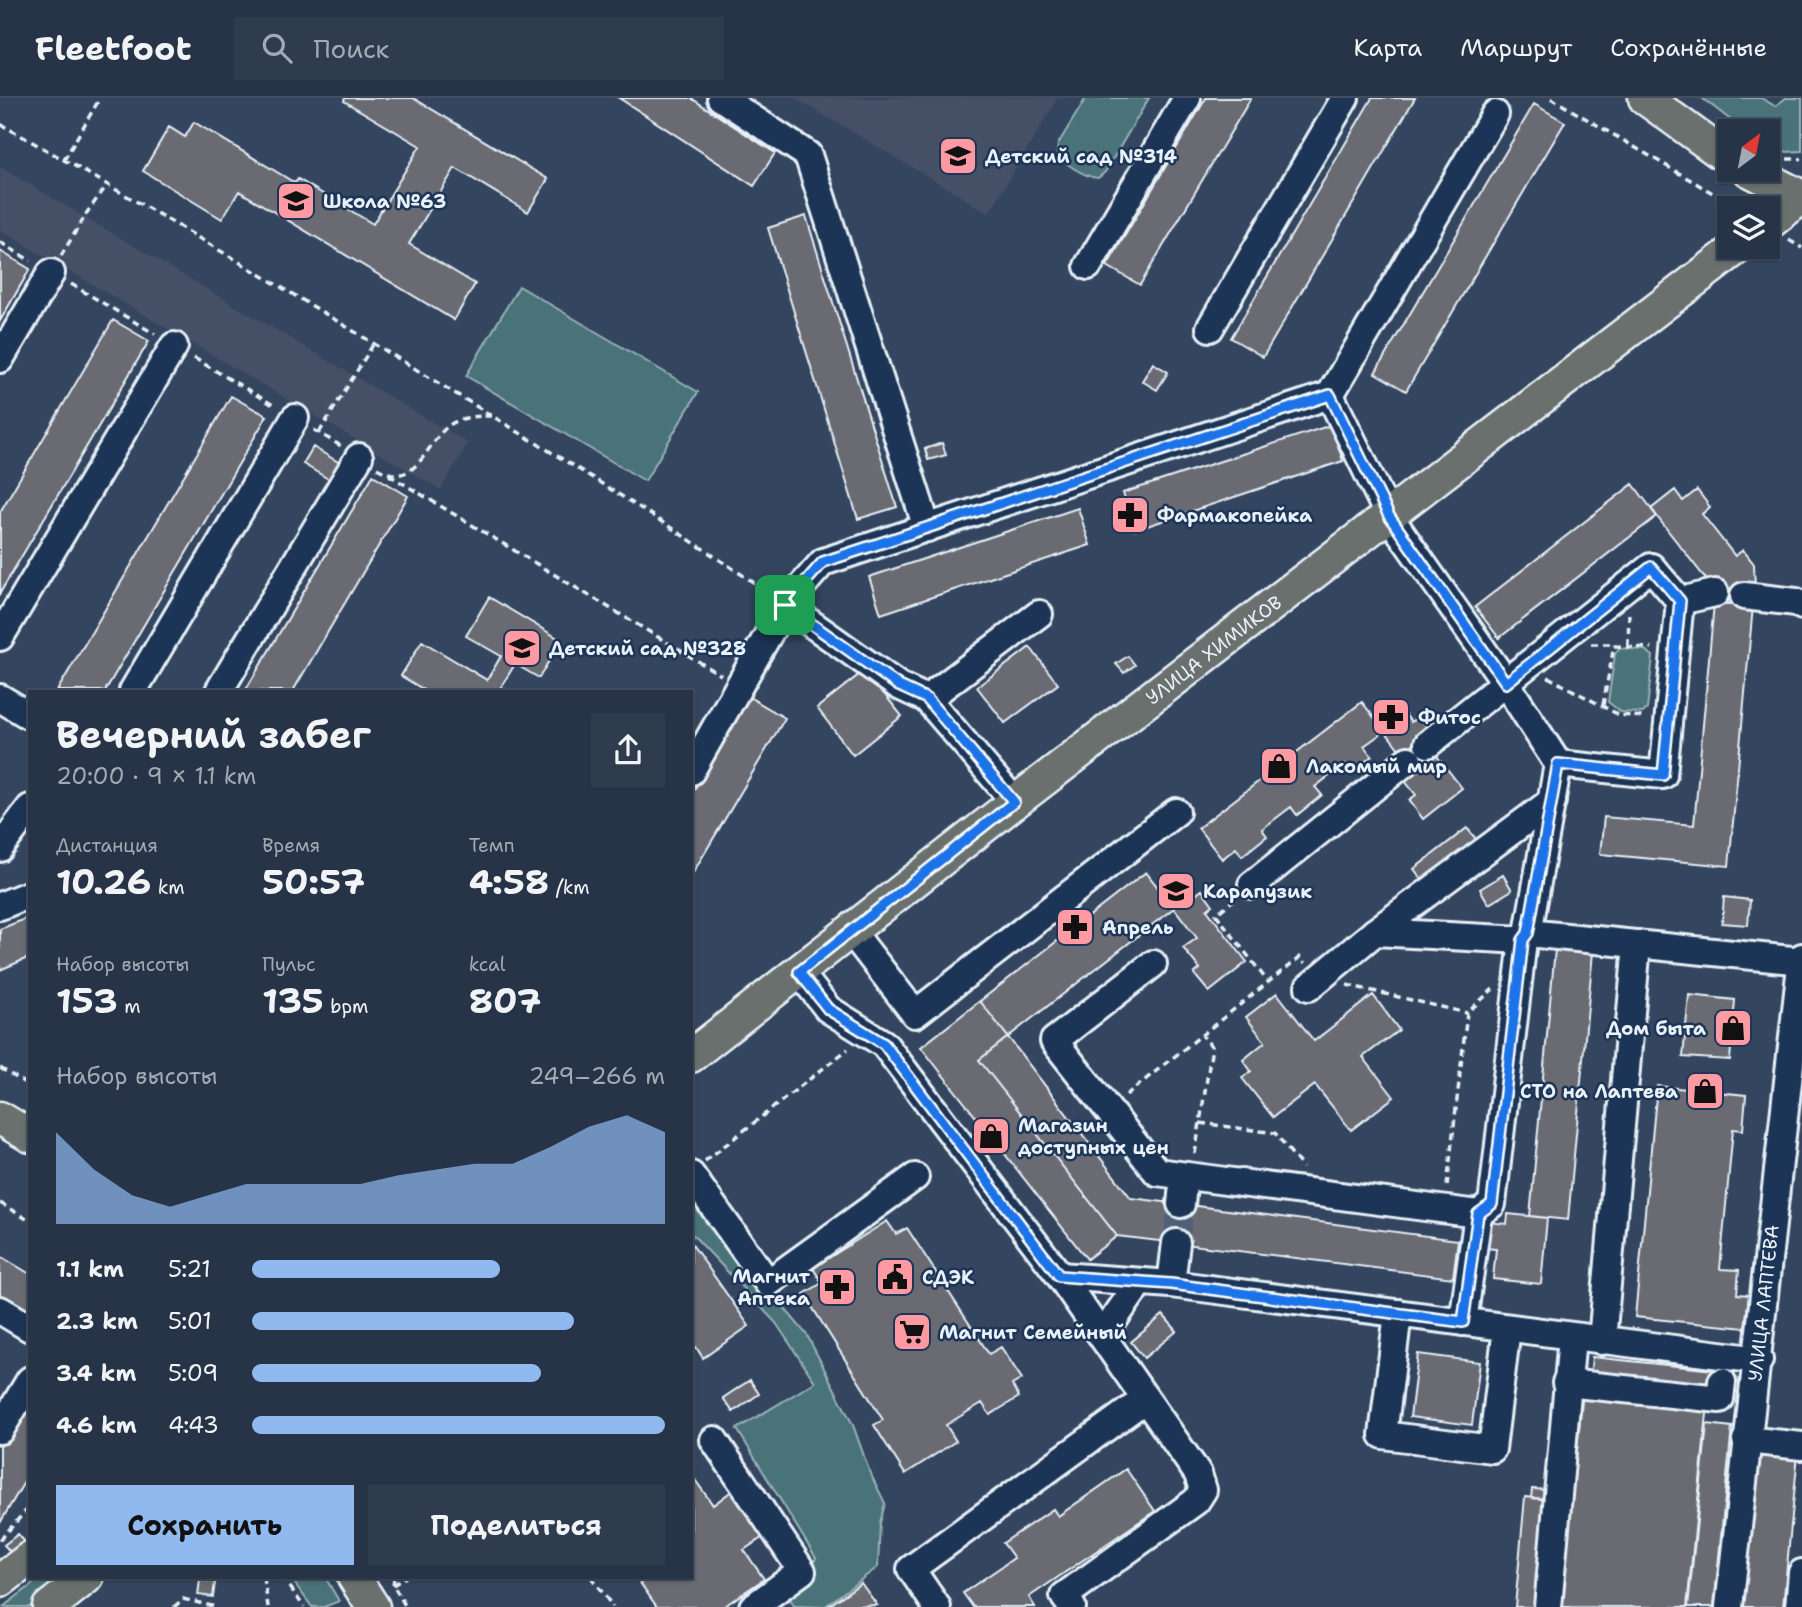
<!DOCTYPE html>
<html lang="ru">
<head>
<meta charset="utf-8">
<style>
	:root { --surface:#273447; --page:#2f3c4e; --text:#f1f3f6; --muted:#a4aab4; --line:#434f60; --accent:#90b9f0 }
	body { margin:0; font-family:"Shantell Sans",sans-serif; background:var(--page); color:var(--text); height:100vh; display:flex; flex-direction:column; font-size:26px; white-space:nowrap }
	* { box-sizing:border-box; margin:0 }
	p { font-size:23px; color:var(--muted) }
	.icon { flex:none; width:38px; height:38px; fill:none; stroke:currentColor; stroke-width:2; stroke-linecap:round; stroke-linejoin:round }
	.map { position:relative; flex:1; overflow:hidden }
	.sheet { position:absolute; left:28px; top:592px; width:665px; height:889px; display:flex; flex-direction:column; background:var(--surface); border-radius:0px; box-shadow:0 2px 5px #0004,0 0 0 2px var(--line) }
	.sheet>* { flex:none }
	.needle { width:46px; rotate:32deg }
	.tools { position:absolute; left:1717px; top:21px; display:grid; gap:14px }
	.tools a { display:grid; place-items:center; width:63px; height:63px; border-radius:0px; background:var(--surface); box-shadow:0 2px 5px #0004,0 0 0 2px var(--line); font-size:35px }
	.pin { position:absolute; display:grid; place-items:center; width:60px; height:60px; color:#fff; margin:-30px; border-radius:14px; box-shadow:0 4px 10px #0006 }
	.round { display:grid; place-items:center; flex:none; width:74px; height:74px; border-radius:0px; background:var(--page) }
	.head { display:flex; align-items:center; justify-content:space-between; height:119px; padding:0 28px }
	h1 { font-size:38px; font-weight:700; line-height:52px }
	.metrics { display:grid; grid-template-columns:repeat(3,1fr); gap:10px; height:119px; padding:7px 28px }
	.metrics div { display:grid; align-content:center }
	.metrics b { font-size:35px; font-weight:700 }
	.metrics small { font-size:19px; font-weight:400 }
	.metrics p { font-size:19px }
	.chart { height:196px; padding:14px 28px }
	.chart p { display:flex; justify-content:space-between }
	.chart svg { width:100%; height:126px; margin-top:7px; fill:var(--accent); opacity:.7 }
	.button { display:flex; gap:14px; margin-top:auto; padding:14px 28px }
	.button a { flex:1; height:80px; border-radius:0px; background:var(--accent); color:#111; font-size:28px; font-weight:700; line-height:80px; text-align:center }
	.button a+a { background:var(--page); color:var(--text) }
	ul { padding:0 28px; list-style:none; font-size:23px }
	li { display:grid; grid-template-columns:112px 84px 1fr; align-items:center; height:52px }
	li i { height:18px; border-radius:9px; background:var(--accent) }
	header { display:flex; align-items:center; gap:42px; box-sizing:border-box; height:98px; padding:0 35px; background:var(--surface); border-bottom:2px solid var(--line) }
	header strong { font-size:33px }
	nav { display:flex; gap:38px; margin-inline-start:auto; font-size:24px }
	.search { width:490px; height:63px; background:var(--page); display:flex; align-items:center; gap:18px; box-sizing:border-box; padding:0 24px; border-radius:0px; color:var(--muted); font-size:26px }
	.map>svg:first-child { display:block }
	.built { fill:#445065 }
	.green { fill:#497378; stroke:#98b2b8; stroke-width:2 }
	.building { fill:#696a72; stroke:#e8f1f8; stroke-width:2 }
	.lines { fill:none; stroke-linecap:round; stroke-linejoin:round }
	.minor-tunnel { stroke:#4f5f76; stroke-width:26; stroke-dasharray:26 13; stroke-linecap:butt }
	.minor-casing { stroke:#e8f1f8; stroke-width:32 }
	.major-casing { stroke:#e8f1f8; stroke-width:37 }
	.path { stroke:#e8f1f8; stroke-width:3.5; stroke-dasharray:7 5; stroke-linecap:butt }
	.minor { stroke:#1d3557; stroke-width:26 }
	.major { stroke:#6b706d; stroke-width:32 }
	.route-casing { stroke:#fff; stroke-width:14 }
	.route { stroke:#1a73e8; stroke-width:9 }
	.labels { text-anchor:middle; stroke-width:5; stroke-linejoin:round; paint-order:stroke }
	.poi-label { font-size:19px; font-weight:bold; fill:#e8f1f8; stroke:#1d3557; text-anchor:start }
	.street-label { font-size:19px; fill:#e8f1f8; stroke:#1d3557 }
</style>
</head>
<body>
<header>
<strong>Fleetfoot</strong>
<div class="search"><svg class="icon" aria-label="search" viewBox="0 0 24 24"><circle cx="10" cy="10" r="6"/><path d="M15 15l6 6"/></svg>Поиск</div>
<nav><a>Карта</a><a>Маршрут</a><a>Сохранённые</a></nav>
</header>
<div class="map">
<svg width="1802" height="1509" viewBox="0 0 1802 1509">
	<rect width="100%" height="100%" fill="#34455f"/>
	<filter id="ink" filterUnits="userSpaceOnUse"><feTurbulence type="fractalNoise" baseFrequency=".0143" numOctaves="2"/><feDisplacementMap in="SourceGraphic" scale="14" xChannelSelector="R" yChannelSelector="G"/><feConvolveMatrix kernelMatrix="1 2 1 2 8 2 1 2 1" color-interpolation-filters="sRGB"/></filter>
	<g filter="url(#ink)">
		<path class="built" d="M795,0H1058L989,115Z
			M0,69L468,345L441,392L0,132Z"/>
		<path class="green" d="M1086,0H1149L1105,74L1098,80C1085,79 1064,66 1057,55L1058,46Z
			M1702,0H1761L1775,8L1786,0H1802V53L1787,54L1770,48L1768,33H1745Z
			M519,188L698,294L645,383L466,278Z
			M1619,550L1645,552L1653,558L1647,611L1643,615L1621,614L1608,604L1615,556Z
			M691,1098L807,1237L853,1327L870,1375L885,1405L880,1425L878,1469L824,1509L794,1508L788,1496L807,1479L816,1460L737,1331L815,1284L776,1225L691,1135Z
			M42,1479H68L29,1509H3Z
			M290,1479H325L339,1503L324,1509H312Z"/>
		<path class="building" d="M345,0H413L548,81L528,114L455,70L409,146L475,186L454,222L239,93L222,121L143,73L169,29L185,39L194,24L295,85L298,81L373,126L420,48L344,3Z
			M619,0H691L775,55L754,88Z
			M1206,0H1251L1140,187L1107,168Z
			M1372,0H1415L1263,259L1231,240Z
			M1534,6L1565,24L1406,293L1375,275Z
			M806,118L897,409L858,421L768,130Z
			M0,153L30,171L0,223Z
			M113,222L149,243L0,495V414Z
			M1153,265L1168,274L1157,292L1142,283Z
			M231,298L267,318L105,593H57Z
			M1331,327L1343,363L1135,432L1123,395Z
			M942,345L946,357L928,362L925,351Z
			M313,349L345,368L335,385L303,366Z
			M373,377L408,398L293,593H245Z
			M1633,386L1657,418L1499,540L1475,509Z
			M1675,392L1683,403L1697,392L1710,409L1702,416L1735,458L1743,452L1754,466L1755,489L1743,507L1714,505L1712,489L1651,411Z
			M1078,410L1090,447L881,516L869,479Z
			M489,499L561,542L539,580L515,566L501,589L508,593H426L401,578L422,543L487,582L501,558L466,538Z
			M1714,505L1753,508L1729,768L1600,756L1604,719L1694,727Z
			M1030,549L1058,586L1005,625L977,589Z
			M1128,558L1135,567L1124,575L1116,566Z
			M865,572L902,618L853,657L817,610Z
			M749,599L785,620L691,778V697Z
			M1362,604L1380,627L1401,611L1411,624L1418,618L1430,633L1422,639L1462,690L1423,721L1409,702L1416,697L1401,678L1413,669L1385,633L1364,648L1372,658L1351,675L1345,666L1315,689L1322,697L1297,717L1291,709L1262,731L1267,738L1242,758L1236,750L1222,761L1198,730Z
			M1467,730L1480,746L1427,788L1414,771Z
			M1146,774L1166,800L1185,786L1194,798L1202,792L1213,807L1207,812L1247,864L1209,894L1194,876L1200,871L1183,850L1197,840L1174,810L1008,939L980,903Z
			M1503,777L1512,792L1489,806L1480,791Z
			M1724,799L1750,802L1748,827L1722,825Z
			M30,819V859L0,872V831Z
			M1555,851L1593,854L1568,1122L1530,1118Z
			M1277,895L1314,943L1373,897L1399,932L1363,959L1394,999L1351,1032L1315,987L1273,1019L1242,980L1251,973L1243,962L1265,944L1246,919Z
			M1689,897L1735,902L1730,962L1683,959Z
			M980,903L1008,939L979,962L1117,1138L1087,1161L921,949Z
			M1008,939L1131,1100L1181,1106L1176,1145L1117,1138L979,962Z
			M1657,988L1746,997L1743,1032L1733,1031L1720,1171L1739,1172L1737,1196L1749,1197L1745,1230L1635,1219Z
			M1181,1106L1458,1142L1453,1180L1176,1145Z
			M1508,1116L1547,1120L1541,1186L1493,1181L1496,1151L1484,1150L1487,1124L1507,1126Z
			M887,1123L896,1136L907,1130L989,1256L1001,1249L1022,1281L1012,1287L1019,1299L990,1317L982,1305L946,1327L956,1343L905,1376L874,1327L883,1322L804,1196L822,1185L813,1170Z
			M691,1145L749,1228L703,1260L696,1249L691,1253Z
			M0,1158L30,1176V1220L0,1202Z
			M1163,1217L1177,1233L1144,1260L1131,1244Z
			M1418,1256L1480,1264L1472,1327L1410,1319Z
			M1592,1259L1714,1272L1712,1292L1590,1280Z
			M750,1282L759,1296L733,1314L723,1300Z
			M1583,1293L1708,1306L1687,1509H1561Z
			M30,1298V1374L0,1425V1349Z
			M1707,1326L1732,1329L1714,1509H1688Z
			M1756,1352L1798,1356L1783,1509H1741Z
			M1126,1371L1155,1413L1029,1499L1035,1509H973L963,1495L1014,1460L1003,1445L1053,1411L1058,1418Z
			M691,1376L713,1407L737,1389L769,1435L744,1452L764,1481L723,1509H657L636,1479H691Z
			M1532,1391L1551,1392L1550,1402L1531,1400Z
			M1525,1399L1545,1401L1536,1509H1515Z
			M18,1436L26,1445L12,1456L4,1447Z
			M200,1482L215,1484L213,1499L198,1497Z
			M861,1485L877,1507L827,1509Z"/>
		<g class="lines">
			<path class="minor-tunnel" d="M1176,1145L1181,1106"/>
			<defs>
				<g id="minor">
					<path d="M721,0L808,57L927,430"/>
					<path d="M1088,168L1187,0"/>
					<path d="M1210,230L1345,0"/>
					<path d="M0,261L51,175"/>
					<path d="M1744,498L1796,504L1802,508"/>
					<path d="M1680,503L1715,495"/>
					<path d="M785,507L899,588L927,601L1015,704"/>
					<path d="M0,539L174,248"/>
					<path d="M133,593L295,320"/>
					<path d="M219,593L359,359"/>
					<path d="M0,600L30,618"/>
					<path d="M927,601L1039,516"/>
					<path d="M1428,646L1651,469L1680,503L1663,677L1558,666"/>
					<path d="M691,673L785,507L823,464L1330,297L1495,16"/>
					<path d="M0,750L30,710"/>
					<path d="M1252,787L1408,662"/>
					<path d="M0,808L30,796"/>
					<path d="M851,833L915,916L1176,714"/>
					<path d="M1375,834L1523,842"/>
					<path d="M1528,835L1802,863"/>
					<path d="M1153,866L1054,943L1157,1074L1478,1116L1492,1106L1523,842L1528,835L1558,666L1506,585L1389,418L1330,297"/>
					<path d="M799,874L828,911L884,946L1060,1178L1171,1186L1759,1262"/>
					<path d="M1309,889L1375,834L1552,703"/>
					<path d="M691,1077L768,1185L915,1079"/>
					<path d="M1181,1106L1184,1078"/>
					<path d="M1060,1178L1198,1376L1203,1392L1196,1403L1064,1498L1072,1509"/>
					<path d="M1171,1186L1176,1145"/>
					<path d="M0,1212L30,1230"/>
					<path d="M1398,1215L1383,1337L1492,1351L1507,1230"/>
					<path d="M1463,1224L1478,1116"/>
					<path d="M1103,1237L1140,1184"/>
					<path d="M1602,1243L1637,846"/>
					<path d="M1566,1285L1720,1301L1722,1284"/>
					<path d="M0,1332L30,1282"/>
					<path d="M714,1342L802,1473L753,1509"/>
					<path d="M1746,1342L1802,1348"/>
					<path d="M937,1509L911,1471L1144,1302"/>
					<path d="M1548,1509L1572,1239"/>
					<path id="s1" d="M1729,1509L1802,859"/>
					<path d="M1799,1509L1802,1475"/>
				</g>
				<g id="major">
					<path d="M1645,0L1729,61"/>
					<path d="M1749,72L1802,99L1768,126"/>
					<path id="s2" d="M691,958L1015,704L1738,149"/>
					<path d="M0,1020L30,1038"/>
					<path d="M354,1479L373,1509"/>
					<path d="M0,1483L30,1460"/>
					<path d="M49,1509L87,1479"/>
				</g>
			</defs>
			<use href="#minor" class="minor-casing"/>
			<use href="#major" class="major-casing"/>
			<path class="path" d="M1551,0L1728,104
				M0,26C148,108 294,196 438,285C550,353 661,421 769,495
				M1787,61H1802
				M64,62L100,0
				M1789,142L1802,150
				M0,144L31,163
				M61,158L88,113L108,86
				M71,186L155,236
				M194,260L275,308
				M314,332L341,348
				M319,335L374,245
				M377,370C416,393 424,348 448,328C460,319 477,318 491,318
				M389,377L721,577
				M1591,546H1615
				M1628,547L1629,515
				M1548,579L1619,617L1646,619
				M1603,607L1614,548L1652,550
				M1235,801L1216,816L1268,884
				M1347,887L1467,915
				M0,970L30,988
				M1126,997L1300,859L1305,865
				M1200,1025L1275,1035L1303,1070
				M1195,1056L1212,949L1202,937
				M705,1063L848,951
				M1447,1088L1467,915L1493,891
				M0,1105L30,1123
				M0,1442L30,1408
				M264,1479L268,1509
				M283,1479L304,1509
				M394,1479L393,1487L406,1509
				M591,1479L613,1509
				M393,1487L406,1479
				M174,1509L183,1501L216,1509"/>
			<use href="#minor" class="minor"/>
			<use href="#major" class="major"/>
		</g>
	</g>
	<g class="lines" filter="url(#ink)">
		<defs>
			<path id="route" d="M1330,297L1389,418L1506,585L1651,469L1680,503L1663,677L1558,666L1528,835L1523,842L1492,1106L1478,1116L1463,1224L1171,1186L1059,1178L884,946L828,911L799,874L1014,704L927,601L899,588L785,507L823,464Z"/>
		</defs>
		<use href="#route" class="route-casing"/>
		<use href="#route" class="route"/>
	</g>
	<defs>
		<symbol id="school-square" viewBox="-11 -11 22 22"><rect x="-9" y="-9" width="18" height="18" rx="4" fill="#ff9aa2" stroke="#1d3557"/><path d="M0-5L7-2L0 1L-7-2ZM-4 1L0 2.5L4 1V4Q0 6-4 4Z" fill="#111"/></symbol>
		<symbol id="pharmacy-square" viewBox="-11 -11 22 22"><rect x="-9" y="-9" width="18" height="18" rx="4" fill="#ff9aa2" stroke="#1d3557"/><path d="M-2-6h4v4h4v4h-4v4h-4v-4h-4v-4h4Z" fill="#111"/></symbol>
		<symbol id="shop-square" viewBox="-11 -11 22 22"><rect x="-9" y="-9" width="18" height="18" rx="4" fill="#ff9aa2" stroke="#1d3557"/><path d="M-5-2.5h2.3a2.7 3.5 0 0 1 5.4 0H5L5.5 6h-11ZM-1.5-2.5h3a1.5 2.3 0 0 0-3 0Z" fill="#111"/></symbol>
		<symbol id="civic-square" viewBox="-11 -11 22 22"><rect x="-9" y="-9" width="18" height="18" rx="4" fill="#ff9aa2" stroke="#1d3557"/><path d="M-.6-6.5H3V-4.5H.6V-3L4-1V1h2V6H-6V1h2V-1L-.6-3ZM-1.2 2.5V6h2.4V2.5Z" fill="#111"/></symbol>
		<symbol id="supermarket-square" viewBox="-11 -11 22 22"><rect x="-9" y="-9" width="18" height="18" rx="4" fill="#ff9aa2" stroke="#1d3557"/><path d="M-6-5.5h2.5l.6 2H6L4.5 2H-2.5L-4.4-4H-6ZM-1.5 3.2a1.3 1.3 0 1 0 .1 0ZM3 3.2a1.3 1.3 0 1 0 .1 0Z" fill="#111"/></symbol>
	</defs>
	<g fill-rule="evenodd">
		<use href="#school-square" x="936" y="36" width="44" height="44"/>
		<use href="#school-square" x="274" y="81" width="44" height="44"/>
		<use href="#pharmacy-square" x="1108" y="395" width="44" height="44"/>
		<use href="#school-square" x="500" y="528" width="44" height="44"/>
		<use href="#pharmacy-square" x="1369" y="597" width="44" height="44"/>
		<use href="#shop-square" x="1257" y="646" width="44" height="44"/>
		<use href="#school-square" x="1154" y="771" width="44" height="44"/>
		<use href="#pharmacy-square" x="1053" y="807" width="44" height="44"/>
		<use href="#shop-square" x="1711" y="908" width="44" height="44"/>
		<use href="#shop-square" x="1683" y="971" width="44" height="44"/>
		<use href="#shop-square" x="969" y="1016" width="44" height="44"/>
		<use href="#civic-square" x="873" y="1157" width="44" height="44"/>
		<use href="#pharmacy-square" x="815" y="1167" width="44" height="44"/>
		<use href="#supermarket-square" x="890" y="1212" width="44" height="44"/>
	</g>
	<g class="labels">
		<g class="poi-label">
			<text x="985" y="65">Детский сад №314</text>
			<text x="323" y="110">Школа №63</text>
			<text x="1157" y="424">Фармакопейка</text>
			<text x="549" y="557">Детский сад №328</text>
			<text x="1418" y="626">Фитос</text>
			<text x="1306" y="675">Лакомый мир</text>
			<text x="1203" y="800">Карапузик</text>
			<text x="1102" y="836">Апрель</text>
			<text x="1706" y="937" text-anchor="end">Дом быта</text>
			<text x="1678" y="1000" text-anchor="end">СТО на Лаптева</text>
			<text x="1018" y="1034">Магазин<tspan x="1018" dy="22">доступных цен</tspan></text>
			<text x="810" y="1185" text-anchor="end">Магнит<tspan x="810" dy="22">Аптека</tspan></text>
			<text x="922" y="1186">СДЭК</text>
			<text x="939" y="1241">Магнит Семейный</text>
		</g>
		<g class="street-label">
			<text dy="7" stroke="none"><textPath href="#s2" startOffset="662">УЛИЦА ХИМИКОВ</textPath></text>
			<text dy="7" stroke="none"><textPath href="#s1" startOffset="306">УЛИЦА ЛАПТЕВА</textPath></text>
		</g>
	</g>
</svg>
<div class="tools">
<a><svg class="needle" viewBox="-14 -14 28 28"><path d="M0-13l5 13h-10z" fill="#e53935"/><path d="M0 13l5-13h-10z" fill="#a4aab4"/></svg></a>
<a><svg class="icon" aria-label="layers" viewBox="0 0 24 24"><path d="M12 4l9 5-9 5-9-5zM3 14l9 5 9-5"/></svg></a>
</div>
<div class="pin" style="left:785px;top:507px;background:#1e9e55"><svg class="icon" aria-label="arrive" viewBox="0 0 24 24"><path d="M6 21V4h12l-3 4 3 4H6"/></svg></div>
<section class="sheet">
<div class="head"><div><h1>Вечерний забег</h1><p>20:00 · 9 × 1.1 km</p></div><a class="round"><svg class="icon" aria-label="share" viewBox="0 0 24 24"><path d="M12 15V3M7 8l5-5 5 5M5 13v7h14v-7"/></svg></a></div>
<div class="metrics">
<div><p>Дистанция</p><b>10.26<small> km</small></b></div>
<div><p>Время</p><b>50:57</b></div>
<div><p>Темп</p><b>4:58<small> /km</small></b></div>
</div>
<div class="metrics">
<div><p>Набор высоты</p><b>153<small> m</small></b></div>
<div><p>Пульс</p><b>135<small> bpm</small></b></div>
<div><p>kcal</p><b>807</b></div>
</div>
<div class="chart"><p><span>Набор высоты</span>249–266 m</p>
<svg viewBox="0 0 160 44" preserveAspectRatio="none"><path d="M0 44V12L10 25L20 34L30 38L40 34L50 30L60 30L70 30L80 30L90 27L100 25L110 23L120 23L130 17L140 10L150 6L160 12V44z"/></svg>
</div>
<ul>
<li><b>1.1 km</b>5:21<i style="width:60%"></i></li>
<li><b>2.3 km</b>5:01<i style="width:78%"></i></li>
<li><b>3.4 km</b>5:09<i style="width:70%"></i></li>
<li><b>4.6 km</b>4:43<i style="width:100%"></i></li>
</ul>
<div class="button"><a>Сохранить</a><a>Поделиться</a></div>
</section>
</div>
</body>
</html>
